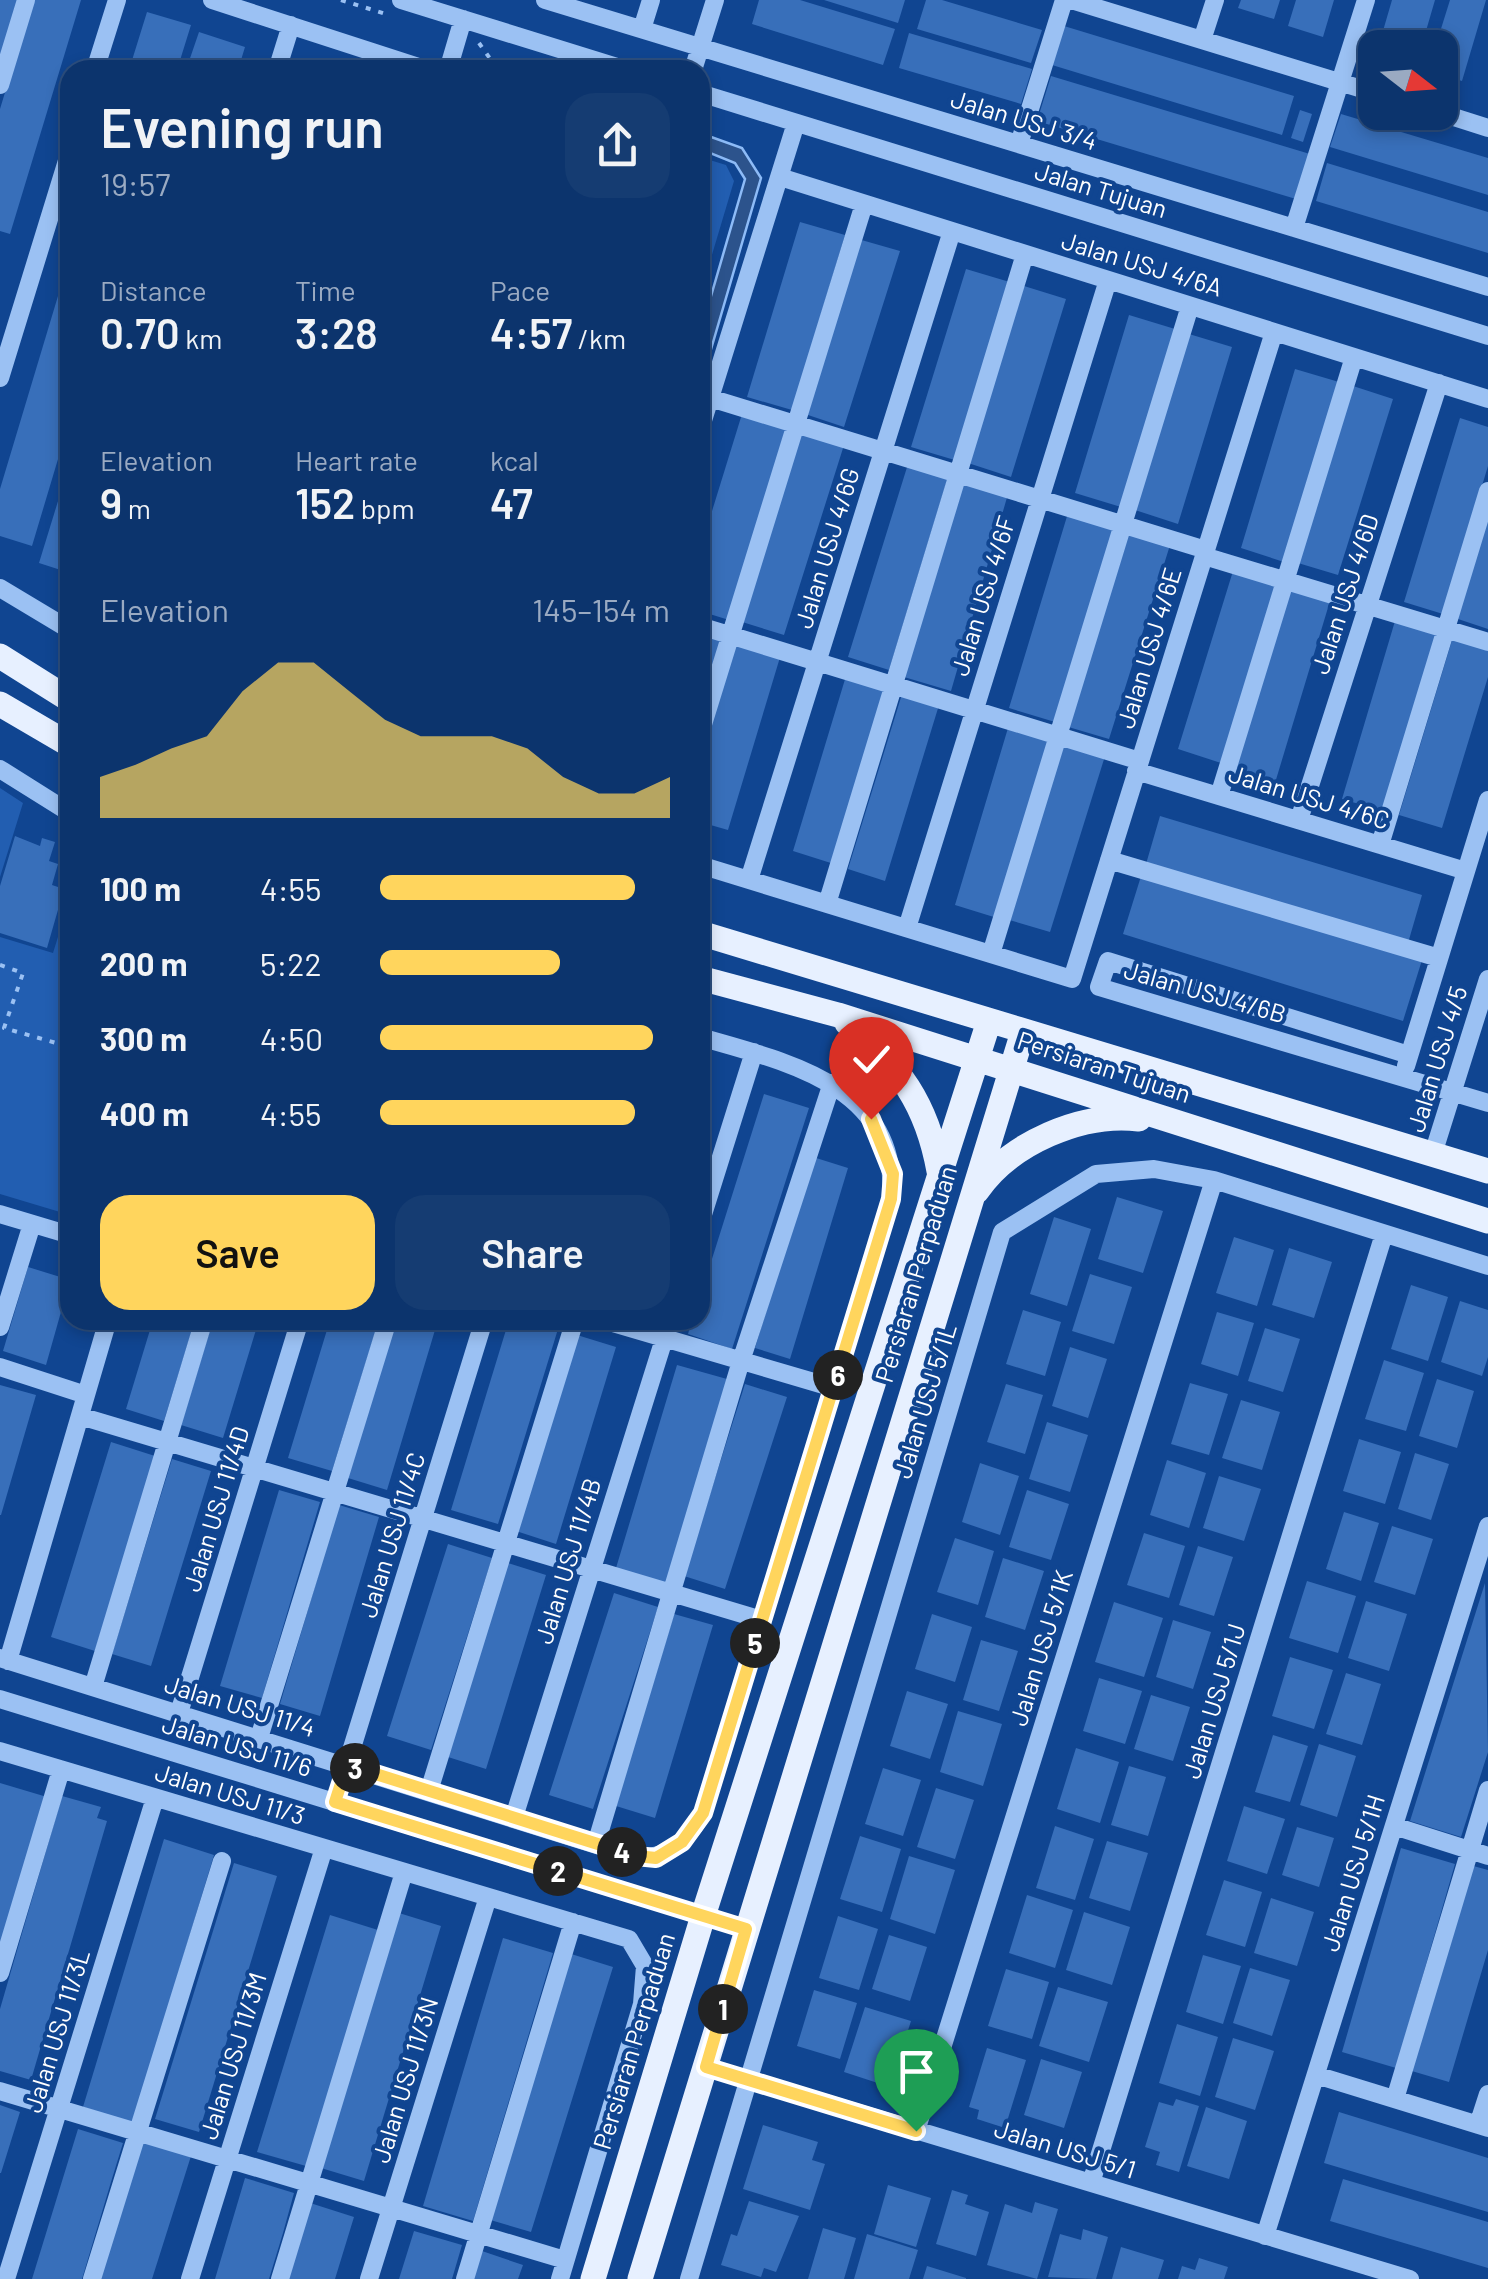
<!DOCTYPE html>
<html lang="en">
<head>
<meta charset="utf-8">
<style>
	:root { --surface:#0c346d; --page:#153c72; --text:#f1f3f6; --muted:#9aaac2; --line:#2c4f80; --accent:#ffd55d }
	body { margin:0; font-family:Barlow,sans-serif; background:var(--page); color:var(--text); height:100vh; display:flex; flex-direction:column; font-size:38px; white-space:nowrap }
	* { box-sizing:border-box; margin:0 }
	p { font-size:32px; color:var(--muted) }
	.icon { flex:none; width:55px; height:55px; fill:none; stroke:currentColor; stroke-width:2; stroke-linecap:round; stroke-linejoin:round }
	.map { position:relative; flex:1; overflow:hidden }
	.sheet { position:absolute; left:60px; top:60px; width:650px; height:1270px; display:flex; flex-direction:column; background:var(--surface); border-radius:30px; box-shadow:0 5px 15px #0003,0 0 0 2px var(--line) }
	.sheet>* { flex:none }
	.needle { width:65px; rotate:107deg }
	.controls { position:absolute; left:1358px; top:30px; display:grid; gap:20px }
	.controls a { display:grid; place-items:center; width:100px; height:100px; border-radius:20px; background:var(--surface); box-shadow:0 5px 15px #0003,0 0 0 2px var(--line); font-size:50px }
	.pin { position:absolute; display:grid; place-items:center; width:85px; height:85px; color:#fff; margin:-102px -42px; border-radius:50% 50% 50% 0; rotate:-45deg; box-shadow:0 0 10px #0007 }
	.pin .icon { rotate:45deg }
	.km { position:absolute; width:50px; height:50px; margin:-25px; border-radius:50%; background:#222; color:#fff; font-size:28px; line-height:50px; text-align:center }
	.round { display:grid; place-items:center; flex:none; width:105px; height:105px; border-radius:30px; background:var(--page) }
	.head { display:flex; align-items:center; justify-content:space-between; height:170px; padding:0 40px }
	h1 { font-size:55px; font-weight:600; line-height:75px }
	.metrics { display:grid; grid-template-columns:repeat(3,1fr); gap:15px; height:170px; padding:10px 40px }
	.metrics div { display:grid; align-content:center }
	.metrics b { font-size:42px; font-weight:600 }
	.metrics small { font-size:28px; font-weight:400 }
	.metrics p { font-size:28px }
	.chart { height:280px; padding:20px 40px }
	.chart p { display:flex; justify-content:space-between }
	.chart svg { width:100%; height:180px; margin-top:10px; fill:var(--accent); opacity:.7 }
	.action { display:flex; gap:20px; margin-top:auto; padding:20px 40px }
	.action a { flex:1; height:115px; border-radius:30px; background:var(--accent); color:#111; font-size:40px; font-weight:600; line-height:115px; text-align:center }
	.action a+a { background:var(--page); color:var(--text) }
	ul { padding:0 40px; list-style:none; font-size:32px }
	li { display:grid; grid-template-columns:160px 120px 1fr; align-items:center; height:75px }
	li i { height:25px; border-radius:12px; background:var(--accent) }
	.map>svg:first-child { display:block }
	.green { fill:#225eb1 }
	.water { fill:#2c538c; stroke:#8dbbf7; stroke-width:2.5 }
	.building { fill:#386fba }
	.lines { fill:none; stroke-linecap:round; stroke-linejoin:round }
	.path { stroke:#9bc1f3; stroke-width:4; stroke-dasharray:5 8; stroke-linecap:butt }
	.minor { stroke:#9bc1f3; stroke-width:18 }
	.major { stroke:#e7f0ff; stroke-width:25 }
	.route-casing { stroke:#fff; stroke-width:20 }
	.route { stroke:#ffd55d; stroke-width:12 }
	.labels { text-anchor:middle; stroke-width:8; stroke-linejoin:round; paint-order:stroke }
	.street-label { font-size:25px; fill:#fff; stroke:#104591 }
</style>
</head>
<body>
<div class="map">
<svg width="1488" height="2279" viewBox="0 0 1488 2279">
	<rect width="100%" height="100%" fill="#104591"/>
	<path class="green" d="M700,157L726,165L734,181L700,295Z
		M0,788L23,803L0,877Z
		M70,898V1215L0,1194V937L53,953Z"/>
	<path class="water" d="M700,133L742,148L761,178L700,387V334L745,179L735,163L700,149Z"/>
	<path class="building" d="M0,0H26L0,78Z
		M33,0H81L10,234L0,231V109Z
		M759,0H800L895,29L883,65L752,24Z
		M824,0H905L898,23Z
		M926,0H942L1042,30L1031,63L917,29Z
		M1241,0H1280L1274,19L1238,8Z
		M1296,0H1334L1323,37L1288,26Z
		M1392,0H1435L1421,48H1378Z
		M1450,0H1486L1462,81L1440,74V48H1435Z
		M147,12L191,25L177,70H129Z
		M1064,26L1294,96L1282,135L1052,65Z
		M199,32L245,47L238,70H186Z
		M909,33L1032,69L1021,104L899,68Z
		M1051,76L1310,154L1296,199L1037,121Z
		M1300,110L1312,114L1303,142L1291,138Z
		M1341,114L1488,158V195L1330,147Z
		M1327,163L1488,212V253L1316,201Z
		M800,222L845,235L792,410L747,397Z
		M858,239L900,251L844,427L802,413Z
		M966,269L1013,283L958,461L911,447Z
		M61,286L70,289V419L32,546L0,536V489Z
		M1024,286L1066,299L1011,477L968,463Z
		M1129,315L1175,329L1121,507L1075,493Z
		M1189,334L1232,347L1178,524L1135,510Z
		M1295,369L1339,382L1284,562L1241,548Z
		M1353,386L1393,399L1338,575L1298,563Z
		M742,414L789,429L729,620L700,611V550Z
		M1460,418L1488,427V466L1443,614L1404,602Z
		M800,431L844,445L784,635L739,621Z
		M70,462V573L39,563Z
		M908,464L948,477L889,670L848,657Z
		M961,480L1008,494L951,691L904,677Z
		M1068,513L1115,527L1055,722L1009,708Z
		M1488,517V629L1455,618Z
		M1127,528L1171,542L1109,739L1065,726Z
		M1233,571L1277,585L1221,763L1178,749Z
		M1289,589L1330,601L1275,783L1234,770Z
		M1395,621L1440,634L1386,812L1342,799Z
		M700,630L722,636L700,710Z
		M1453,637L1488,647V677L1442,828L1399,815Z
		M736,640L781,654L728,830L700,822V762Z
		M846,676L887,689L834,864L793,851Z
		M902,694L939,705L885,881L848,869Z
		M1008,728L1050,741L997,918L955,905Z
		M1061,742L1105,756L1050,932L1006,919Z
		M1160,816L1422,895L1408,943L1146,864Z
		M15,836L40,846L42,838L55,842L49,861L58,864L52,885L64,889L47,948L0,933V886Z
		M1142,873L1422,960L1403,1021L1123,934Z
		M764,1094L809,1108L732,1349L688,1334L692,1320H700V1297Z
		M813,1157L848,1168L790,1359L755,1348Z
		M1117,1197L1163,1211L1143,1273L1098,1259Z
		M1054,1217L1091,1229L1067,1306L1030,1294Z
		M1234,1237L1274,1250L1257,1306L1216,1293Z
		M1289,1248L1332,1262L1314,1318L1272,1305Z
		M28,1267L70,1280L46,1365L3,1351Z
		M1090,1274L1132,1287L1114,1344L1072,1331Z
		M1411,1285L1448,1297L1428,1361L1391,1349Z
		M1460,1301L1488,1310V1357L1482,1376L1441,1362Z
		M1023,1310L1061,1322L1045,1376L1006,1364Z
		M1217,1312L1254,1323L1238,1376L1201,1364Z
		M153,1320H195L164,1421L126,1409Z
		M213,1320H259L223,1438L181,1425Z
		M330,1320H379L332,1471L288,1458Z
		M396,1320H438L387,1490L348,1478Z
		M509,1320H530L558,1329L498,1524L451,1510Z
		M1265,1328L1300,1339L1283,1392L1248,1381Z
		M577,1335L616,1347L556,1544L516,1531Z
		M1070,1347L1107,1359L1088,1418L1052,1406Z
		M1384,1360L1424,1373L1406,1431L1365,1419Z
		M677,1365L727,1379L666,1583L616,1568Z
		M1437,1379L1474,1391L1457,1448L1419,1436Z
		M1190,1383L1228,1394L1209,1455L1171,1444Z
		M745,1384L787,1397L725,1589L684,1576Z
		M1006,1384L1043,1395L1025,1454L987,1442Z
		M0,1385L36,1395L1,1515H0Z
		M1241,1400L1280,1412L1262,1470L1222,1458Z
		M1047,1422L1088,1435L1070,1492L1029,1479Z
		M1359,1439L1401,1452L1385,1504L1343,1491Z
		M111,1442L155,1456L95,1651L51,1637Z
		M1415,1453L1449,1464L1431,1520L1398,1509Z
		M172,1459L211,1471L151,1666L112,1654Z
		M1167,1460L1206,1473L1189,1528L1150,1515Z
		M980,1463L1019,1476L1000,1535L962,1522Z
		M1219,1476L1261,1489L1244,1541L1203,1528Z
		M279,1490L320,1502L262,1698L220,1686Z
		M1027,1490L1069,1504L1051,1560L1009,1547Z
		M339,1505L379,1517L320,1716L280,1704Z
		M1344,1512L1379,1523L1361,1581L1326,1569Z
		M1392,1526L1433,1539L1415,1595L1374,1582Z
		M1144,1533L1185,1546L1169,1598L1127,1585Z
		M955,1538L994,1551L978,1605L937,1592Z
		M448,1544L492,1558L431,1750L387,1736Z
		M1198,1546L1233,1557L1214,1616L1179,1605Z
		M1003,1558L1044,1571L1025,1630L985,1617Z
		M508,1563L546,1575L486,1769L448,1757Z
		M1307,1581L1356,1596L1338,1653L1289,1638Z
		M1485,1583L1488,1752L1461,1837L1410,1821Z
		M614,1593L658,1607L593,1809L549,1795Z
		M1366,1601L1407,1614L1389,1671L1348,1658Z
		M1114,1602L1163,1618L1144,1677L1095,1662Z
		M674,1614L713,1625L655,1818L616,1806Z
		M932,1614L972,1627L955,1682L915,1669Z
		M1173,1620L1211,1632L1193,1689L1156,1677Z
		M981,1640L1018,1651L999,1711L963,1700Z
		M1290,1657L1333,1670L1314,1729L1272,1716Z
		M1346,1673L1381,1684L1362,1745L1326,1734Z
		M1099,1678L1142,1691L1125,1744L1083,1731Z
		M907,1691L948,1704L930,1759L890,1746Z
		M1151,1695L1190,1707L1173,1761L1134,1749Z
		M958,1711L1002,1724L983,1786L940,1772Z
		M1273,1735L1308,1746L1290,1802L1255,1792Z
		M1319,1744L1356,1756L1337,1817L1300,1805Z
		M1076,1748L1119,1762L1100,1823L1057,1809Z
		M1129,1766L1166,1777L1148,1836L1111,1825Z
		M883,1768L921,1780L903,1836L865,1824Z
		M0,1783L47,1797L0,1947Z
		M936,1788L974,1800L955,1859L917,1847Z
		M62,1796L101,1807L97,1818L107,1821L31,2080L0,2071V2009Z
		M1244,1806L1285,1819L1267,1874L1227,1861Z
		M1055,1826L1094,1839L1075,1900L1036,1888Z
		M1297,1827L1334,1838L1319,1887L1282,1875Z
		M860,1836L901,1849L882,1912L840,1899Z
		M164,1839L214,1855L133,2123L83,2107Z
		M1107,1841L1148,1853L1130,1911L1089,1898Z
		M1401,1848L1455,1864L1396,2068L1342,2052Z
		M909,1856L955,1870L935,1934L890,1919Z
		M234,1863L277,1876L199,2132L155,2119Z
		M1466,1864L1488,1870V1950L1449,2082L1405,2069Z
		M1224,1880L1262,1892L1245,1947L1206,1935Z
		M1027,1895L1073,1910L1055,1968L1009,1953Z
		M1271,1898L1314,1912L1297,1966L1254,1953Z
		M1084,1912L1130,1927L1112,1985L1066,1970Z
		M399,1913L441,1926L364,2181L321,2168Z
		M330,1915L378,1930L306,2166L257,2152Z
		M838,1916L878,1929L859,1990L819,1978Z
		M889,1935L927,1947L910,2001L872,1989Z
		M503,1938L553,1953L473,2221L423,2206Z
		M568,1953L613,1967L531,2232L487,2219Z
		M1203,1955L1241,1966L1223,2024L1186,2012Z
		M1250,1968L1290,1980L1272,2036L1233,2023Z
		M1006,1969L1049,1982L1032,2039L988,2026Z
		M1058,1987L1108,2002L1089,2062L1039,2046Z
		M814,1990L857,2003L840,2059L797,2046Z
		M865,2007L911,2021L890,2087L844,2072Z
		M1177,2024L1218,2037L1200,2096L1159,2083Z
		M1233,2038L1274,2051L1255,2110L1215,2097Z
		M987,2048L1026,2060L1005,2128L977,2119L979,2110L969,2107Z
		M1041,2059L1082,2072L1064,2128L1024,2115Z
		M1176,2099L1199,2106L1179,2172L1156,2165L1160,2152L1145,2147L1159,2102L1173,2106Z
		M0,2105L20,2112L1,2173H0Z
		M1206,2107L1247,2121L1229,2179L1187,2166Z
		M1339,2112L1488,2158V2212L1324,2163Z
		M763,2125L818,2142L812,2160L825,2164L810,2210L743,2189Z
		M78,2129L123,2143L111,2182L82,2279H32Z
		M138,2139L191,2156L152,2279H95Z
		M245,2178L294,2193L283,2233L269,2279H215Z
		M1343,2179L1488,2222V2268L1330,2221Z
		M888,2185L931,2198L916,2247L874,2234Z
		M952,2190L968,2195L965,2204L989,2212L976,2256L936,2244Z
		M749,2201L799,2216L776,2272L764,2268L761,2277L721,2265L731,2234L737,2236Z
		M307,2202L354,2217L335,2279H284Z
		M1035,2202L1058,2209L1037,2279L987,2265L1005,2204L1032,2213Z
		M823,2228L856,2238L844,2279H808Z
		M1083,2229L1108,2237L1096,2279L1048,2277L1060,2234L1081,2240Z
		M414,2231L462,2245L452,2279H399Z
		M867,2234L918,2250L909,2279H854Z
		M1121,2247L1164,2260L1158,2279H1112Z
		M482,2251L523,2265L518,2279H473Z
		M1199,2258L1228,2267L1224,2279H1178L1182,2266L1195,2270Z
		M927,2266L966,2278V2279H923Z"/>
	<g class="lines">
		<path class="path" d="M341,0L389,15
			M479,43L498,70
			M0,965L23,973L4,1028L70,1047"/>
		<path class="minor" d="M212,0L428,70
			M401,0L627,70
			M545,0L1488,287
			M1071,0L1375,93
			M642,29L651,0
			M1202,40L1215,0
			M95,70L117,0
			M277,70L291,25
			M448,70L463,19
			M693,70L715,0
			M0,85L26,0
			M700,93L1488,336
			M1438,112L1488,128
			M1019,144L1064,0
			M780,177L1488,399
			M1294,228L1366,0
			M0,378L70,151
			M710,398L1206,550
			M700,430L796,123
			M1204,556L1488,642
			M0,588L70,630
			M700,626L1140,761
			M700,734L864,204
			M0,769L70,813
			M1136,771L1466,871
			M1219,796L1354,357
			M1299,820L1439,383
			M1380,845L1488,491
			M1109,860L1439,958
			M700,865L1072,979L1274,332
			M749,880L952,231
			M827,904L1025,254
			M907,928L1108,280
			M991,954L1190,306
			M1409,1055L1108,961L1099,987L1488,1103
			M1406,1066L1488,800
			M1433,1154L1488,979
			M0,1214L70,1235
			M700,1224L754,1052
			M603,1320L834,1388
			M0,1327L32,1224
			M0,1367L86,1395
			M80,1416L762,1620
			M0,1658L635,1857C669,1860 686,1841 703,1813L891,1199C900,1086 787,1062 700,1037
			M8,1661L108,1320
			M93,1687L204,1320
			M0,1699L746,1929
			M179,1713L300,1320
			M259,1738L388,1320
			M0,1751L629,1939L645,1966L642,2004L560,2279
			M429,1791L575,1320
			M335,1803L484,1320
			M514,1817L670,1320
			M1394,1826L1488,1856
			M596,1844L741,1361L832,1083
			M0,1973L61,1770
			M706,2067L1410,2279
			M1316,2075L1488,2128
			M0,2091L565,2260
			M1395,2099L1488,1790
			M1478,2125L1488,2094
			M916,2131L1214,1180
			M1091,2183L1384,1234
			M1265,2236L1488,1526
			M6,2279L155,1798
			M92,2279L222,1861
			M190,2279L324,1848
			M280,2279L404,1872
			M369,2279L488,1897
			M465,2279L573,1922
			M689,2279L1002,1232L1096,1174L1154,1169L1214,1180L1488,1266"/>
		<path class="major" d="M0,656L70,700
			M0,704L70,745
			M700,933L1488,1171
			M700,978L838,1015L1488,1221
			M847,1023C899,1065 927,1104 939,1171
			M977,1191C1010,1143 1082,1112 1139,1119
			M593,2279L703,1916L989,1021
			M640,2279L1023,1032"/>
	</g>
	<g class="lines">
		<defs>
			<path id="route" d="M871,1119L893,1174L891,1199L703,1813L682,1842L656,1858L636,1856L347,1765L335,1802L746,1929L706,2067L916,2131"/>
		</defs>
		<use href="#route" class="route-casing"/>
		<use href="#route" class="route"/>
	</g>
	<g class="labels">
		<g class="street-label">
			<text transform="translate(1024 120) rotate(17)" y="9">Jalan USJ 3/4</text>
			<text transform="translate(1101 190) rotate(17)" y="9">Jalan Tujuan</text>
			<text transform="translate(1142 264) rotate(17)" y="9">Jalan USJ 4/6A</text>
			<text transform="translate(827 548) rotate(-73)" y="9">Jalan USJ 4/6G</text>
			<text transform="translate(1345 594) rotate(-72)" y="9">Jalan USJ 4/6D</text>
			<text transform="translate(983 596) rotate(-73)" y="9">Jalan USJ 4/6F</text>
			<text transform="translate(1149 648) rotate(-73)" y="9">Jalan USJ 4/6E</text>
			<text transform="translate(1309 797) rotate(17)" y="9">Jalan USJ 4/6C</text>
			<text transform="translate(1205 992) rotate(16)" y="9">Jalan USJ 4/6B</text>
			<text transform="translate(1437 1059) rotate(-73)" y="9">Jalan USJ 4/5</text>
			<text transform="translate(1104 1067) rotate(18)" y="9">Persiaran Tujuan</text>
			<text transform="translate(916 1274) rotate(-73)" y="9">Persiaran Perpaduan</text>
			<text transform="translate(925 1401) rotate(-73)" y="9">Jalan USJ 5/1L</text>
			<text transform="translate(216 1509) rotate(-73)" y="9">Jalan USJ 11/4D</text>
			<text transform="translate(392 1535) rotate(-73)" y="9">Jalan USJ 11/4C</text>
			<text transform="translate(568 1561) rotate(-73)" y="9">Jalan USJ 11/4B</text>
			<text transform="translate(1041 1648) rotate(-73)" y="9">Jalan USJ 5/1K</text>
			<text transform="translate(1214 1701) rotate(-73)" y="9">Jalan USJ 5/1J</text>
			<text transform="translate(240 1706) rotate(17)" y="9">Jalan USJ 11/4</text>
			<text transform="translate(237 1746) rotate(17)" y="9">Jalan USJ 11/6</text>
			<text transform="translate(230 1794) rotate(17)" y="9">Jalan USJ 11/3</text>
			<text transform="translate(1353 1873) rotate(-73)" y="9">Jalan USJ 5/1H</text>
			<text transform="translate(57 2031) rotate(-73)" y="9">Jalan USJ 11/3L</text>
			<text transform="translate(634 2041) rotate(-73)" y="9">Persiaran Perpaduan</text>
			<text transform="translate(233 2056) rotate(-73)" y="9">Jalan USJ 11/3M</text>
			<text transform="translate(405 2080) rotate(-73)" y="9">Jalan USJ 11/3N</text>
			<text transform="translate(1065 2149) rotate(17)" y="9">Jalan USJ 5/1</text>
		</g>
	</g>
</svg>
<div class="controls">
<a><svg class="needle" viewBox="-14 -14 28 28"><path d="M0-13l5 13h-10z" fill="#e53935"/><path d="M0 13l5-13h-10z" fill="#9aaac2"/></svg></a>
</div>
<div class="pin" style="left:916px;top:2131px;background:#1e9e55"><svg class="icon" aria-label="arrive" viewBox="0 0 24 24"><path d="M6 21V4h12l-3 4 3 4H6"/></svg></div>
<div class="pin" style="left:871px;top:1119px;background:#d93025"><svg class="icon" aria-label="check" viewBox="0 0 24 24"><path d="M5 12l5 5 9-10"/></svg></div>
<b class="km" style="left:723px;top:2009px">1</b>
<b class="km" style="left:558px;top:1871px">2</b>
<b class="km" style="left:355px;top:1768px">3</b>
<b class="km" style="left:622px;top:1852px">4</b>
<b class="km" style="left:755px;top:1643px">5</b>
<b class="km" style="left:838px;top:1375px">6</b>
<section class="sheet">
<div class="head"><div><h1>Evening run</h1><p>19:57</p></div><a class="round"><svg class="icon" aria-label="share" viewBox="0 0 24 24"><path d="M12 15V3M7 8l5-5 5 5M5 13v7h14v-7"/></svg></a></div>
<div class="metrics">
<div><p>Distance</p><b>0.70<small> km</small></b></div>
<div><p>Time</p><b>3:28</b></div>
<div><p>Pace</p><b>4:57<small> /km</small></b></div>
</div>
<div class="metrics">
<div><p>Elevation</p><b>9<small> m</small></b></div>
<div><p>Heart rate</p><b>152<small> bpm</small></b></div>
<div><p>kcal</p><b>47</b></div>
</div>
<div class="chart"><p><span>Elevation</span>145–154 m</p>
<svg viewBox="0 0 160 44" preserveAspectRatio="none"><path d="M0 44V34L10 31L20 27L30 24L40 13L50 6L60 6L70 13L80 20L90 24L100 24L110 24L120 27L130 34L140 38L150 38L160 34V44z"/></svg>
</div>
<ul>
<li><b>100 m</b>4:55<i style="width:88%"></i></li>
<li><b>200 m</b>5:22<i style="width:62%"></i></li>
<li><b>300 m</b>4:50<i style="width:94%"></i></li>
<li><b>400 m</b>4:55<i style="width:88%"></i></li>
</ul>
<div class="action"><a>Save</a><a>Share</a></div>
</section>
</div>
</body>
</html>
